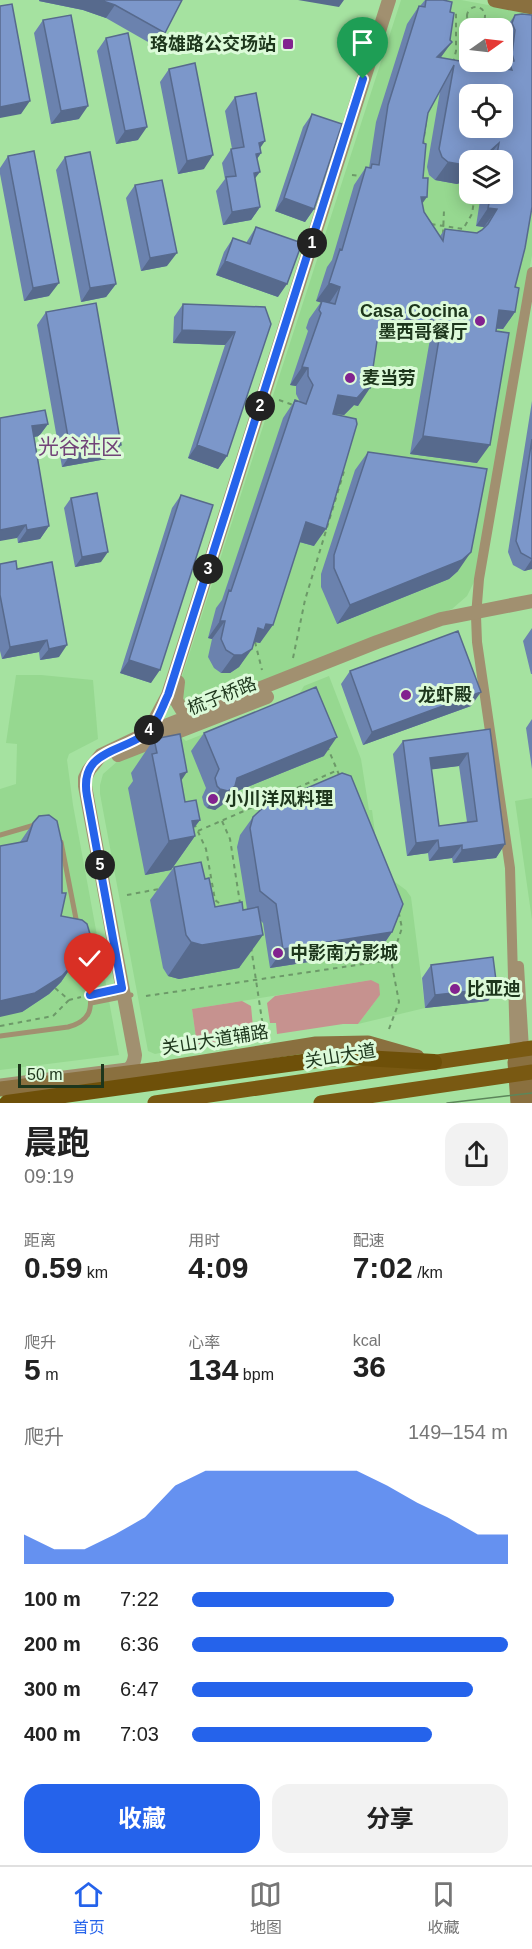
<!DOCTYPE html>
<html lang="zh">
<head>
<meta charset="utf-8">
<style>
	:root { --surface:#fff; --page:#f2f2f2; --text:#222; --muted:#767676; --line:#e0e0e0; --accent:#2563eb }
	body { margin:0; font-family:Arial,"Noto Sans SC",sans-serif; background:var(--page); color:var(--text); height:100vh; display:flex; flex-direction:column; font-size:22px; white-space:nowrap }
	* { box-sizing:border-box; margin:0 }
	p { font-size:20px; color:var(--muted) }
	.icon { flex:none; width:33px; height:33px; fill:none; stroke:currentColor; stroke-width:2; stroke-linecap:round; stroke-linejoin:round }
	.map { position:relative; height:1103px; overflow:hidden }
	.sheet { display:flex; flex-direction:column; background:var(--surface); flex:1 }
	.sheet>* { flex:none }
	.needle { width:39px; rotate:76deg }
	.controls { position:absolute; left:459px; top:18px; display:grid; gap:12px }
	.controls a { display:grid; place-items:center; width:54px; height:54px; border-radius:12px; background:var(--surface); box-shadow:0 3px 15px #0003; font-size:30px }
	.scale { position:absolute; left:18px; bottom:15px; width:86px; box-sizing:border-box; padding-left:6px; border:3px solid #1d361c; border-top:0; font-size:16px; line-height:21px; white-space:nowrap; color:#1d361c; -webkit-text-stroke:4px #dcfad9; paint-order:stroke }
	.pin { position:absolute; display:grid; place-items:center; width:51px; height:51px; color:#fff; margin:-62px -26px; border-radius:50% 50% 50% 0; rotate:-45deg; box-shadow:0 0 6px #0007 }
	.pin .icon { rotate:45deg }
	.km { position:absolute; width:30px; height:30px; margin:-15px; border-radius:50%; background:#222; color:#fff; font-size:16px; line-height:30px; text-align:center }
	.round { display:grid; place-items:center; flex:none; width:63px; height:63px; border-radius:18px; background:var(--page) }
	.overview { display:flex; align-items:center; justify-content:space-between; height:102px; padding:0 24px }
	h1 { font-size:33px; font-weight:700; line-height:45px }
	.metrics { display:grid; grid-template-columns:repeat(3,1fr); gap:9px; height:102px; padding:6px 24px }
	.metrics div { display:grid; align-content:center }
	.metrics b { font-size:30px; font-weight:700 }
	.metrics small { font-size:16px; font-weight:400 }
	.metrics p { font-size:16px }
	.chart { height:168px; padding:12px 24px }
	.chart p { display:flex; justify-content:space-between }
	.chart svg { width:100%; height:108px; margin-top:6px; fill:var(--accent); opacity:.7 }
	.button { display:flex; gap:12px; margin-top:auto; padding:12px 24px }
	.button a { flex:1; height:69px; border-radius:18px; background:var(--accent); color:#fff; font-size:24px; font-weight:700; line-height:69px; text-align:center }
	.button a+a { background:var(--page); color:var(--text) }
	ul { padding:0 24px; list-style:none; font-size:20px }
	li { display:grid; grid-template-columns:96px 72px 1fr; align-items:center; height:45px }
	li i { height:15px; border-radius:8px; background:var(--accent) }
	.tab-bar { display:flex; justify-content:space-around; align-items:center; height:84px; border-top:2px solid var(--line); background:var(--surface); font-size:16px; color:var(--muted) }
	.tab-bar a { display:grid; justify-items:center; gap:3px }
	.tab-bar .active { color:var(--accent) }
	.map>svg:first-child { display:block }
	.built { fill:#96d890; fill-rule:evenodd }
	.green { fill:#c6928f }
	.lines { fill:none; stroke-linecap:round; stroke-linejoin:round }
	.path { stroke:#6c9968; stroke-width:2; stroke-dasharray:4.5 4.5; stroke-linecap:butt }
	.service { stroke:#a19070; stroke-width:5 }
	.minor { stroke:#a19070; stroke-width:10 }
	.tertiary { stroke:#a19070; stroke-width:14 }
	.secondary { stroke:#8a703f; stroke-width:15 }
	.primary { stroke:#795912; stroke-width:15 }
	.trunk { stroke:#6e5009; stroke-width:16 }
	.tram { stroke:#5c865a; stroke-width:1.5 }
	.wall { fill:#6b82ae; fill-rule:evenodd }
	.shaded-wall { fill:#576a8d }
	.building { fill:#7c97ca; stroke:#576a8d; stroke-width:1.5; fill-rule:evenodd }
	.route-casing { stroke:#fff; stroke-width:12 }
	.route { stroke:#2563eb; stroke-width:8 }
	.poi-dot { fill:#82238f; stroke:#dcfad9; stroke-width:2 }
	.labels { text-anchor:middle; stroke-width:6; stroke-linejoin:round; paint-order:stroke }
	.poi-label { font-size:18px; font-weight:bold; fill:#1d361c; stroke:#dcfad9; text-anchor:start }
	.street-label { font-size:18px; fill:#1d361c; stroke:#dcfad9 }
	.quarter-label { font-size:21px; fill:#714378; stroke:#dcfad9 }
</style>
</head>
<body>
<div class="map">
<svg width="532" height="1103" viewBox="0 0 532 1103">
	<rect width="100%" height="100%" fill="#a5e2a0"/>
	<path class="built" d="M401,0H461L532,13V255L474,582L467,596L452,609L350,647L194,709L186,707L178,689ZM470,28H502V62H470ZM470,94H502V128H470ZM470,160H502V194H470Z
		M16,675H41L93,680L98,739L69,754L67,760L73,805L119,1055L0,1070V789L16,784L17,744L6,743Z
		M329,676L361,759L369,810H372L380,871L406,890L411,897L425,1008L358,1024L380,995L371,980L192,1009L197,1045L155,1054L148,1051L100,794V785L103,774L119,760L179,735L186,741L298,696L304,686Z
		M532,798V920L515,801Z"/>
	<path class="green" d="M371,980L379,984L380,995L358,1024H343L277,1034L276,1023H270L267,1003L275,996Z
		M242,1001L251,1006L253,1027L249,1028L250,1037L197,1045L192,1009Z"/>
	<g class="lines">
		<path class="path" d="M467 16a9 9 0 1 1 18 0a9 9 0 1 1-18 0Z
			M494,28L496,20
			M453,63L456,51V12
			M487,68L488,62
			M423,145L426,121
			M352,175L361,176
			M431,224L463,229L472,214L475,194
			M443,234L444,210
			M279,400L293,405
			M255,642L262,670
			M293,658L305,600L345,468
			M327,746L340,777
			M222,821L230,839L240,903
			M194,823L206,849L215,900L223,906
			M198,831L338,770
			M127,895L159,889
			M251,947L265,1040
			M55,988L69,1000L81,997
			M146,996L391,960
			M0,1026L53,1016L69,1000
			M389,1029L399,1002L391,960L402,928L399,914"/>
		<path class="service" d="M0,835L38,824
			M61,842L77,924
			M90,995L122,988
			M91,1003L131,995
			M0,1036L68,1027C76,1025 84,1021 88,1014C96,1001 83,958 80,942
			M0,1081L127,1065"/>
		<path class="minor" d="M519,966L524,1049
			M515,1050L510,868L477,642L476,616L479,579L532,272"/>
		<path class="tertiary" d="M178,682L176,700L182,710L198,713
			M145,734L152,725L168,695L389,0
			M118,755L267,697
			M120,1074C130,1069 134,1066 135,1055L85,786V778L89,770L101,755L145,734L377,642L441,619L532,601"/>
		<path class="secondary" d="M495,0L532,7
			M524,1049L529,1103
			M515,1062L518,1103
			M0,1089L160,1069L316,1044L368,1043L417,1057"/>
		<path class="primary" d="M155,1103L532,1048
			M321,1103L532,1072"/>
		<path class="trunk" d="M7,1103L317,1060L346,1057L434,1062"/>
		<path class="tram" d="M447,1103L532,1093"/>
	</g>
	<path class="wall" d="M39,0H182L165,33L155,46L106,18L83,10L39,1Z
		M425,0H443L441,58L500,68L501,62H502V33L515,15V312L503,329H496L477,463L410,454L430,339L417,337L407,339L378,334L358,406L354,405L344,415L335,414L314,546L299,542L260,643L255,642L239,667L230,673H221L214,668L208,657L212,639L208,638L216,608L222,600L283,418L295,400L300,402L296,394V386L290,385L308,331L306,328L309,319L321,302L316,301L327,267L332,260L354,185L366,167L369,168L376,122L407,24L419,6H420ZM440,91L427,167L429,175L435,180L457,184L465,181L470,160H502V194H481L476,226L484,227L482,230L477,233L445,229L440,236L424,212L422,204L423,143L428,113Z
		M43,20L79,119L51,124L34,33Z
		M106,38L138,140L116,144L97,51Z
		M169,69L204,169L178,174L160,82Z
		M235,97L260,148L261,153L257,159L255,179L260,207L251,220L223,225L216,191L225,179L222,163L231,149H232L225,111Z
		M312,114L314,209L305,222L275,211L303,127Z
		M8,156L49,296L24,301L0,174V168Z
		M65,157L116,284L106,297L81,302L56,170Z
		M135,185L167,266L141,271L126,198Z
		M256,227L278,297L216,275L224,252L233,238L246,243Z
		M183,304L265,307L227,456L218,469L188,458L225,345L173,343L174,317Z
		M46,312L112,458L62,467L37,325Z
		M532,401V569L524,571L513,565L508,552Z
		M0,418L48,424L39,436L34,437L49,526L40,539L18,543Z
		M368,452L458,571L449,579L337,624L321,587V574L355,470Z
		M181,495L151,683L120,673L172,508Z
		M71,498L101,562L75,567L64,508Z
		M0,564L17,569L59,657L40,660L39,652L2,659L0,651Z
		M532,628V674H531L523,641Z
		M350,671L471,706L363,745L341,684Z
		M532,719V769L526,728Z
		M490,729L505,844L496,858L453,863L452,858L429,861L428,853L407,856L393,754L403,741ZM459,766L467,822L439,826L431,769Z
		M204,733L324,756L230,794L222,805L215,810L207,808L204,805L202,797L206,788L191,751Z
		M154,739L185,802L200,820L193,829L195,836L171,870L145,875L128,788L133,781L131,773Z
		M253,817L392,932L379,951L270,968L263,923L260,920L239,968L179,979L168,976L163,968L150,900L174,867L205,879L215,907L243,910L247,909L237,847L240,835Z
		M33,823L61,916L74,963L61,982L49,994L22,1012L20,842Z
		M431,965L497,988L488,1001L425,1008L422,978Z"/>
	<path class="shaded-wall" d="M40,0H100L115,5L106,18L83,10L39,1Z
		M298,0H344L339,7Z
		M452,42L439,60L437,57Z
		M30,101L21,114L0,118V107Z
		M88,106L79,119L51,124L61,111Z
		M147,127L138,140L116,144L125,131Z
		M265,141L256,154L261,153L252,166L259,143Z
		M499,143L486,160H480Z
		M213,155L204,169L178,174L187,161Z
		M448,162L470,166V177L465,181L457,184L435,180Z
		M260,172L250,185L254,173Z
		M421,197H427L414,215Z
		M284,198L314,209L305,222L275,211Z
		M260,207L251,220L223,225L232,212Z
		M488,208L497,209L484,227L476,226Z
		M177,253L167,266L141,271L150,258Z
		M225,261L287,284L278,297L216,275Z
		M59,283L49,296L24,301L33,288Z
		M329,283L340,287L328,305L316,301Z
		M116,284L106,297L81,302L90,288Z
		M499,310L515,312L503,329L487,327Z
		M381,314L442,321L430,339L417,337L407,339L369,332Z
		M182,330L235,332L225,345L173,343Z
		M302,367L308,368L296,386L290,385Z
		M367,387L370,388L358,406L354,405L344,415L326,413L338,395Z
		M48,424L39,436L23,439L32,426Z
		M423,436L490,445L477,463L410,454Z
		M121,445L112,458L62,467L71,454Z
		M197,445L227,456L218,469L188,458Z
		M306,522L326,529L314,546L293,540Z
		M26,525L17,538L0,541V530Z
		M49,526L40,539L18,543L27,530Z
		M108,552L101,562L75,567L82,557Z
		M471,552L458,571L449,579L337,624L350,605Z
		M532,559V569L524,571Z
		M220,621H225L212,639L208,638Z
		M266,624L273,625L260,643L255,642L252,648L258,628Z
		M47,640L39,652L2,659L10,647Z
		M67,645L59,657L40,660L49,649Z
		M252,649L239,667L230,673H221L234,655Z
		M129,660L160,670L151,683L120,673Z
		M481,692L471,706L363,745L372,732Z
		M337,737L324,756L230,794L222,805L215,810L207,808L220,789L237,778Z
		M468,753L459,766L420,771L430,758Z
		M187,772L164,806L180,774Z
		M200,820L187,837L195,836L171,870L145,875L169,841L192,821Z
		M438,840L428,853L407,856L416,843Z
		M505,844L496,858L453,863L462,850Z
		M462,845L452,858L429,861L439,848Z
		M392,932L379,951L270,968L283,949Z
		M263,935L239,968L179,979L168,976L191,942Z
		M74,963L61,982L49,994L22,1012L0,1017V1001Z
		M497,988L488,1001L425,1008L435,995Z"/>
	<path class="building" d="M100,0H182L165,33L115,5Z
		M426,0H443L452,2L450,12L454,13L450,40L452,42L437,57L512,70L509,62L514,61L512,54L515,30L512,23L515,15L522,14L532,15V207L525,248L515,287L519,288L515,312L499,310L496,331L509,333L490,445L423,436L442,321L430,320L420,321L381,314L370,388L367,387L357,398L338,395L333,414L356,419L357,424L326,529L306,522L273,625L266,624L264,630L258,628L252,649L242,655H234L226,650L221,639L225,621H220L229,590L231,591L295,400L306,404L313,385L308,376V368L302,367L321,313L319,310L322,301L335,304L340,287L329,283L340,249L342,250L366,167L371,168L372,164L379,165L388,105L419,6L425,7ZM454,65L439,149L442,157L448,162L470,166V160H480L499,143L496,160H502V194H491L488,208L497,209L488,224L482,230L477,233L445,229L443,241L424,212L421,197H427L428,178H423L426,144L423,143L428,113ZM470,94H502V128H470Z
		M12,4L30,101L0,107V6Z
		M71,15L88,106L61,111L43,20Z
		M128,33L147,127L125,131L106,38Z
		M195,63L213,155L187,161L169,69Z
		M256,93L265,141L259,143L261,153L256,154L260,172L254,173L260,207L232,212L226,177L236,176L231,149L244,147L235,97Z
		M312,114L342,124L314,209L284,198Z
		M34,151L59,283L33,288L8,156Z
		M90,152L116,284L90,288L65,157Z
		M162,180L177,253L150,258L135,185Z
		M256,227L302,243L287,284L225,261L233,238L250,244Z
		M96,303L121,445L71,454L46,312Z
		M183,304L265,307L271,324L227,456L197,445L235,332L182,330Z
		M45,410L48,424L32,426L49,526L27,530L26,525L0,530V418Z
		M532,439V559L521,553L516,541Z
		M368,452L487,469L471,552L462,560L350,605L334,568V555Z
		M97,493L108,552L82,557L71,498Z
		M181,495L213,505L160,670L129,660Z
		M16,561L17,569L52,562L67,645L49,649L47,640L10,647L0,595V564Z
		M458,631L481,692L372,732L350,671Z
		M316,687L337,737L237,778L235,786L228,791L220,789L217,786L215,778L219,769L204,733Z
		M490,729L505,844L462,850V845L439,848L438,840L416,843L403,741ZM468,753L477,821L439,826L430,758Z
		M180,734L187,772L180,774L185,802L196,800L200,820L192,821L195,836L169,841L152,754L157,753L154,739Z
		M342,773L351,776L403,904L392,932L283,949L276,904L260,891L250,828L253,817L265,806Z
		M49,815L57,821L62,843V893H66L61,916L82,920L87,924L90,934L74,963L62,976L35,993L0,1001V846L27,841L33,823L39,816Z
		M201,862L205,879L209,878L215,907L242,902L243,910L258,907L263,935L202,945L191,942L186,935L174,867Z
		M493,957L497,988L435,995L431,965Z"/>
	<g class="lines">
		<defs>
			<path id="route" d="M90,995L122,988L87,796C79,752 117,753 144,735C156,727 162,707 168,695L363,79"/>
		</defs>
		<use href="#route" class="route-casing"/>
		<use href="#route" class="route"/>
	</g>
	<g class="poi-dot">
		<rect x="282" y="38" width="12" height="12" rx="3"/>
		<circle cx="480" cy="321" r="6"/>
		<circle cx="350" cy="378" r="6"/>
		<circle cx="406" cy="695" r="6"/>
		<circle cx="213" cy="799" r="6"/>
		<circle cx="278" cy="953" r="6"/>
		<circle cx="455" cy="989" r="6"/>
	</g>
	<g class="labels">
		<g class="poi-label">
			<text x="276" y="50" text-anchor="end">珞雄路公交场站</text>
			<text x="468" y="317" text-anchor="end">Casa Cocina<tspan x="468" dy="21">墨西哥餐厅</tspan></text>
			<text x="362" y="384">麦当劳</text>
			<text x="418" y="701">龙虾殿</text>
			<text x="225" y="805">小川洋风料理</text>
			<text x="290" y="959">中影南方影城</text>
			<text x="467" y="995">比亚迪</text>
		</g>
		<g class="street-label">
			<text transform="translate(222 696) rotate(-22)" y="6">梳子桥路</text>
			<text transform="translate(215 1040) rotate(-9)" y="6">关山大道辅路</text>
			<text transform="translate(340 1056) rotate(-9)" y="6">关山大道</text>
		</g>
		<g class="quarter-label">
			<text x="80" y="454">光谷社区</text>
		</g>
	</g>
</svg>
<div class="controls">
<a><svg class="needle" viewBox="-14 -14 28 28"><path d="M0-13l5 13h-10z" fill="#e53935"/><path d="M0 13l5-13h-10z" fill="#767676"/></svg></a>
<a><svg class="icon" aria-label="locate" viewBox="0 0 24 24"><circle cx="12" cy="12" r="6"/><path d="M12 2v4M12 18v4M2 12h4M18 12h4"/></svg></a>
<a><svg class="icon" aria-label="layers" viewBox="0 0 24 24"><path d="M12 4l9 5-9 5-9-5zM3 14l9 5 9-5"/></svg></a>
</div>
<div class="scale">50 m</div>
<div class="pin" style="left:363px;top:79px;background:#1e9e55"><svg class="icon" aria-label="arrive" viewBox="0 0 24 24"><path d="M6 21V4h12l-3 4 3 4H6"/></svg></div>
<div class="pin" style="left:90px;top:995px;background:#d93025"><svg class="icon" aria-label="check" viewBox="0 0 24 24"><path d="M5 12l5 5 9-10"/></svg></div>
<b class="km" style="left:312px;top:243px">1</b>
<b class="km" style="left:260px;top:406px">2</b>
<b class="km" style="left:208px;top:569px">3</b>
<b class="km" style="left:149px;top:730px">4</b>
<b class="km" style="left:100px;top:865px">5</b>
</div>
<section class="sheet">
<div class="overview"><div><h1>晨跑</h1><p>09:19</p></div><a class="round"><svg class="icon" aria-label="share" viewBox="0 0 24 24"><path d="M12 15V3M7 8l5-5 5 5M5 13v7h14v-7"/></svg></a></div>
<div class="metrics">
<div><p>距离</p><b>0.59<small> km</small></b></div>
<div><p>用时</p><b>4:09</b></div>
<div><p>配速</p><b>7:02<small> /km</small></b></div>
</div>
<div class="metrics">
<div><p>爬升</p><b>5<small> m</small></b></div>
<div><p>心率</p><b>134<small> bpm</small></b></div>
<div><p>kcal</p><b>36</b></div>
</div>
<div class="chart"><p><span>爬升</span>149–154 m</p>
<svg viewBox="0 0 160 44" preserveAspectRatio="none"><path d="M0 44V32L10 38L20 38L30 32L40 25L50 12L60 6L70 6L80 6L90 6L100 6L110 6L120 12L130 19L140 25L150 32L160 32V44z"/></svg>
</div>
<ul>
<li><b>100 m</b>7:22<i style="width:64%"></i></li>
<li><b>200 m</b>6:36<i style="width:100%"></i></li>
<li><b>300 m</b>6:47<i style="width:89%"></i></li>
<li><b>400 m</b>7:03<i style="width:76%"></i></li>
</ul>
<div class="button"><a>收藏</a><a>分享</a></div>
</section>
<nav class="tab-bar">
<a class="active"><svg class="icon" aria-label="home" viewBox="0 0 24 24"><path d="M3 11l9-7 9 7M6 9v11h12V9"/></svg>首页</a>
<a><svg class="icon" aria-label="map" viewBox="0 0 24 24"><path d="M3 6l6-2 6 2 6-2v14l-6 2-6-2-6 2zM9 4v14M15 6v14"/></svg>地图</a>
<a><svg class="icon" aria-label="saved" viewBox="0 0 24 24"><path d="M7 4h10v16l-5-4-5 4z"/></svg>收藏</a>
</nav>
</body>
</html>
